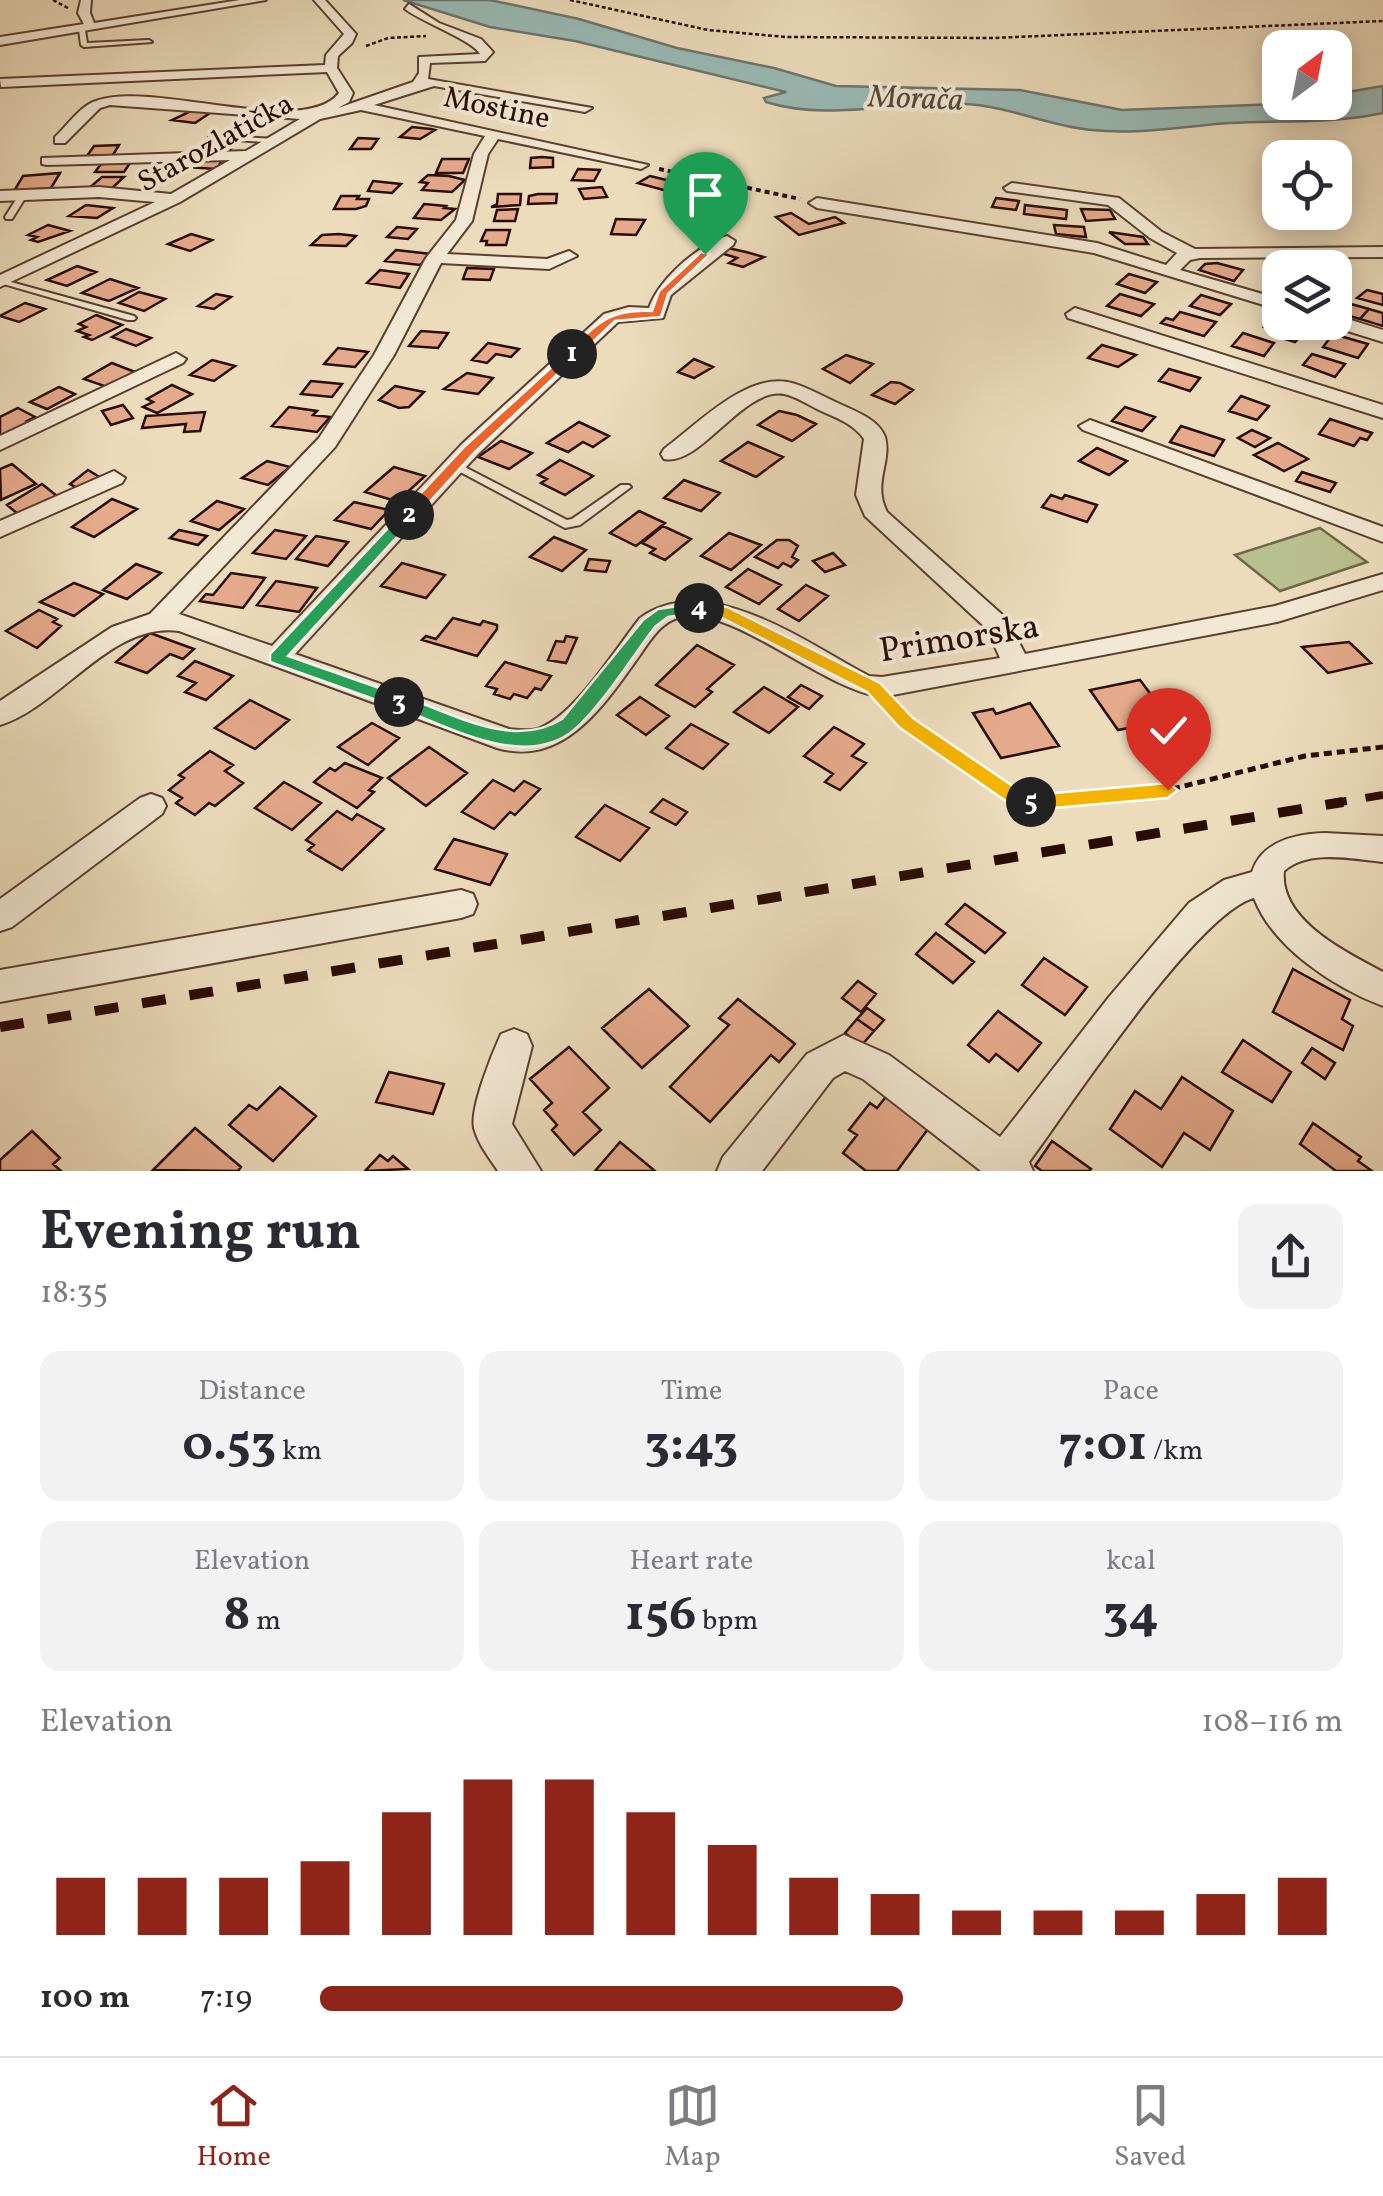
<!DOCTYPE html>
<html lang="en">
<head>
<meta charset="utf-8">
<style>
	:root { --surface:#fff; --page:#f2f2f3; --text:#2b2b33; --muted:#7c7c81; --line:#e1e1e2; --accent:#8f2418 }
	body { margin:0; font-family:Vollkorn,serif; background:var(--page); color:var(--text); height:100vh; display:flex; flex-direction:column; font-size:38px; white-space:nowrap }
	* { box-sizing:border-box; margin:0 }
	p { font-size:32px; color:var(--muted) }
	.icon { flex:none; width:55px; height:55px; fill:none; stroke:currentColor; stroke-width:2; stroke-linecap:round; stroke-linejoin:round }
	.map { position:relative; height:1171px; overflow:hidden }
	.sheet { display:flex; flex-direction:column; background:var(--surface); flex:1 }
	.sheet>* { flex:none }
	.needle { width:65px; rotate:32deg }
	.buttons { position:absolute; left:1262px; top:30px; display:grid; gap:20px }
	.buttons a { display:grid; place-items:center; width:90px; height:90px; border-radius:20px; background:var(--surface); box-shadow:0 5px 25px #0003; font-size:50px }
	.pin { position:absolute; display:grid; place-items:center; width:85px; height:85px; color:#fff; margin:-102px -42px; border-radius:50% 50% 50% 0; rotate:-45deg; box-shadow:0 0 10px #0007 }
	.pin .icon { rotate:45deg }
	.km { position:absolute; width:50px; height:50px; margin:-25px; border-radius:50%; background:#222; color:#fff; font-size:28px; line-height:50px; text-align:center }
	.round { display:grid; place-items:center; flex:none; width:105px; height:105px; border-radius:20px; background:var(--page) }
	.overview { display:flex; align-items:center; justify-content:space-between; height:170px; padding:0 40px }
	h1 { font-size:55px; font-weight:700; line-height:75px }
	.metrics { display:grid; grid-template-columns:repeat(3,1fr); gap:15px; height:170px; padding:10px 40px }
	.metrics div { display:grid; align-content:center; border-radius:20px; background:var(--page); text-align:center }
	.metrics b { font-size:50px; font-weight:700 }
	.metrics small { font-size:28px; font-weight:400 }
	.metrics p { font-size:28px }
	.chart { height:280px; padding:20px 40px }
	.chart p { display:flex; justify-content:space-between }
	.chart svg { width:100%; height:180px; margin-top:10px; stroke:var(--accent); stroke-width:6 }
	ul { padding:0 40px; list-style:none; font-size:32px }
	li { display:grid; grid-template-columns:160px 120px 1fr; align-items:center; height:75px }
	li i { height:25px; border-radius:12px; background:var(--accent) }
	.menu { display:flex; justify-content:space-around; align-items:center; height:140px; border-top:2px solid var(--line); background:var(--surface); font-size:28px; color:var(--muted) }
	.menu a { display:grid; justify-items:center; gap:5px }
	.menu .current { color:var(--accent) }
	.map>svg:first-child { display:block }
	.green { fill:#b9c08f; stroke:#726648; stroke-width:2.5 }
	.water { fill:#99bab6; stroke:#6d746d; stroke-width:2.5 }
	.building { fill:#e5aa8c; stroke:#2a0b00; stroke-width:2.5 }
	.lines { fill:none; stroke-linecap:round; stroke-linejoin:round }
	.service-casing { stroke:#5a3f2f; stroke-width:4 }
	.minor-casing { stroke:#5a3f2f; stroke-width:4 }
	.path-far3 { stroke:#2a0b00; stroke-width:2.5; stroke-dasharray:4 2.5; stroke-linecap:butt }
	.path-far2 { stroke:#2a0b00; stroke-width:4; stroke-dasharray:5 4; stroke-linecap:butt }
	.path-far1 { stroke:#2a0b00; stroke-width:5; stroke-dasharray:8 5; stroke-linecap:butt }
	.path { stroke:#2a0b00; stroke-width:8; stroke-dasharray:10 8; stroke-linecap:butt }
	.service { fill:#f3e8d3; fill-rule:evenodd }
	.minor { fill:#f3e8d3; fill-rule:evenodd }
	.rail-far1 { stroke:#2a0b00; stroke-width:8; stroke-dasharray:19 19; stroke-linecap:butt }
	.rail { stroke:#2a0b00; stroke-width:10; stroke-dasharray:24 24; stroke-linecap:butt }
	.split-1 { fill:#f0652b; stroke:#fff; stroke-width:2.5 }
	.split-2 { fill:#f0652b; stroke:#fff; stroke-width:2.5 }
	.split-3 { fill:#22a559; stroke:#fff; stroke-width:2.5 }
	.split-4 { fill:#22a559; stroke:#fff; stroke-width:2.5 }
	.split-5 { fill:#f5b400; stroke:#fff; stroke-width:2.5 }
	.split-6 { fill:#f5b400; stroke:#fff; stroke-width:2.5 }
	.labels { text-anchor:middle; stroke-width:8; stroke-linejoin:round; paint-order:stroke }
	.far-street-label { font-size:30px; fill:#2a0b00; stroke:#f3e8d3 }
	.far-water-label { font-size:32px; font-style:italic; fill:#514840; stroke:#f3e8d3 }
	.street-label { font-size:35px; fill:#2a0b00; stroke:#f3e8d3 }
</style>
</head>
<body>
<div class="map">
<svg width="1383" height="1171" viewBox="0 0 1383 1171">
	<rect width="100%" height="100%" fill="#ecdcbc"/>
	<filter id="stains"><feTurbulence type="fractalNoise" baseFrequency=".002" numOctaves="4"/><feColorMatrix values="0 0 0 0 .2 0 0 0 0 .09 0 0 0 0 .02 0 0 0 .5 -.17"/></filter>
	<radialGradient id="worn" r=".72"><stop offset=".6" stop-color="#630" stop-opacity="0"/><stop offset="1" stop-color="#630" stop-opacity=".3"/></radialGradient>
	<path class="green" d="M1320,528L1367,562L1280,591L1235,555Z"/>
	<path class="water" d="M403,0H490L579,19L677,48L774,68L836,86L1020,90L1122,110L1335,102V94L1383,86V113C1332,124 1282,120 1230,123C1185,126 1137,135 1092,130C1048,126 1009,106 965,104C900,100 829,122 766,102L764,98L786,92L575,41L490,27Z"/>
	<path class="building" d="M193,110L213,111L195,123L172,120Z
		M412,127L431,129L435,130L420,139L400,137Z
		M358,138L378,139L371,149H350Z
		M211,141H236L230,150H204Z
		M119,145L113,155L87,156L94,146Z
		M542,157L553,158V167L530,168L531,158Z
		M442,159H469L463,173H436Z
		M222,160L217,169L183,167L188,161Z
		M130,163L124,172H95L101,164Z
		M578,169L600,170L594,181L572,180Z
		M60,173L51,188L14,191L23,176Z
		M428,175L449,176L465,180L452,192L422,190L428,183L420,182Z
		M650,176L679,183L667,191L638,183Z
		M102,177H124L111,189H88Z
		M373,181L401,184L392,193L368,191Z
		M602,187L607,197L584,199L579,189Z
		M498,194H521L520,205L491,207L497,204Z
		M538,194H557L556,203L528,204L529,196Z
		M341,196H359L357,199H369L366,206L356,209H334Z
		M996,198L1019,201L1016,210L992,207Z
		M424,204L446,206L444,208L455,209L441,220L414,218Z
		M86,205L113,208L97,218L69,216Z
		M1025,205L1067,210L1066,219L1024,214Z
		M518,209L515,221H494L497,210Z
		M1081,209L1110,210L1115,219L1086,221Z
		M791,213L809,224L835,217L844,223L799,235L776,217Z
		M616,219L645,220L636,235L611,234Z
		M48,225L70,231L38,242L31,240L37,237L28,235Z
		M1054,225L1084,227L1086,237L1056,234Z
		M397,227L417,229L408,239L387,237Z
		M486,230H510L506,245H486L487,241H481Z
		M1109,232L1143,237L1148,244H1125Z
		M191,234L212,240L190,251L168,244Z
		M322,235L339,234L356,236L346,246L311,245Z
		M728,248L746,252L764,257L743,267L729,263L737,258L721,253Z
		M396,250L431,254L420,265L385,261Z
		M1217,263L1243,270L1234,281L1199,270L1205,264Z
		M77,266L96,272L67,286L47,280Z
		M467,268L494,269L490,280L463,279Z
		M380,270L409,274L400,288L367,283Z
		M1129,274L1157,282L1145,293L1117,284Z
		M110,279L138,288L109,301L82,293Z
		M1367,290L1383,294V305L1357,298Z
		M139,292L165,299L144,311L119,303Z
		M216,294L231,297L214,309L198,306Z
		M1120,294L1154,304L1141,316L1107,306Z
		M1201,295L1231,304L1220,315L1190,306Z
		M1340,301L1369,309L1360,319L1335,312Z
		M25,303L45,309L19,322L0,316Z
		M1369,309L1383,313V326L1360,319Z
		M1180,312L1216,322L1204,336L1161,323L1166,318L1173,320Z
		M96,315L122,325L92,340L84,337L89,335L77,331L86,327L79,324Z
		M1275,317L1280,322L1309,327L1295,342L1275,336L1279,332L1264,327Z
		M126,329L151,338L136,346L112,337Z
		M421,331L448,333L438,348L409,346Z
		M1243,333L1274,343L1264,356L1232,346Z
		M1333,334L1368,344L1358,358L1323,347Z
		M488,343L519,349L511,357L496,354L487,363L472,360Z
		M1102,345L1136,355L1118,367L1088,358Z
		M338,348L368,352L355,367L324,364Z
		M1312,354L1345,364L1335,377L1303,365Z
		M846,355L873,364L850,383L823,369Z
		M694,359L713,367L694,378L678,372Z
		M212,360L235,366L214,381L190,375Z
		M112,363L135,372L107,387L84,379Z
		M1169,369L1200,378L1190,391L1159,381Z
		M467,373L493,378L478,394L444,389Z
		M311,381L342,384L332,397L301,394Z
		M891,382L900,383L913,390L895,404L872,395Z
		M172,385L192,394L157,413L143,407L153,402L147,399Z
		M395,386L424,392L409,407L399,408L379,400Z
		M59,387L75,394L47,409L30,402Z
		M1241,396L1269,406L1257,420L1229,411Z
		M123,405L133,418L111,425L102,411Z
		M289,407L317,411L313,415L330,417L317,432L272,426Z
		M1125,407L1155,417L1142,431L1112,421Z
		M18,408L35,417L27,421L31,423L0,438V417Z
		M779,411L797,415L816,424L792,441L758,425Z
		M205,412L200,431L184,432L186,424L142,428L146,416Z
		M1330,419L1372,433L1367,440L1360,438L1354,446L1319,434Z
		M579,422L609,436L593,447L583,442L568,452L547,443Z
		M1181,426L1224,440L1214,456L1170,442Z
		M1252,430L1270,438L1255,447L1238,438Z
		M501,441L532,453L509,469L478,457Z
		M748,442L783,457L756,477L721,461Z
		M1278,443L1308,459L1284,471L1254,455Z
		M1097,448L1127,461L1109,475L1079,461Z
		M560,460L593,476L565,495L541,483L547,479L538,475Z
		M267,461L290,467L268,485L242,478Z
		M12,464L36,484L1,500L0,469Z
		M394,467L425,476L402,497L412,499L406,504L365,492Z
		M88,470L101,478L79,489L70,484Z
		M1302,472L1336,483L1330,492L1296,481Z
		M684,480L720,493L701,511L664,498Z
		M42,484L57,496L18,514L7,505Z
		M1051,495L1062,499L1065,495L1097,505L1087,522L1042,507Z
		M112,499L137,509L94,537L72,527Z
		M217,501L244,509L219,530L191,521Z
		M354,502L389,510L371,529L335,520Z
		M639,511L665,523L636,546L610,533Z
		M663,526L691,539L665,560L650,553L655,549L642,543Z
		M179,530L207,536L198,545L170,538Z
		M275,530L306,536L286,559L253,553Z
		M729,533L761,545L731,570L701,556Z
		M316,536L348,542L328,566L296,559Z
		M554,537L586,550L562,571L530,557Z
		M777,540H789L798,546L792,557L798,560L791,567L783,563L778,568L755,557Z
		M833,553L845,565L825,572L813,561Z
		M589,559L610,561L606,572L585,570Z
		M402,563L445,575L426,598L381,586Z
		M136,564L161,573L127,599L103,590Z
		M748,569L781,585L759,604L726,587Z
		M231,573L265,578L243,608L200,601L206,594L213,595Z
		M276,581L317,588L299,612L257,605Z
		M74,583L103,594L74,616L40,602Z
		M806,585L828,596L799,621L778,609Z
		M39,610L57,619L53,622L61,626L37,648L6,631Z
		M453,618L480,625L483,621L497,625V629L477,656L422,640L426,636L436,639Z
		M150,633L194,649L183,659L170,654L147,673L116,662Z
		M566,636L577,638L566,663L548,660L556,641L564,642Z
		M1349,642L1371,663L1328,673L1302,647Z
		M697,645L734,665L707,689L712,692L695,707L656,685Z
		M195,661L233,676L206,700L185,692L196,683L178,676Z
		M505,662L551,676L541,690L535,688L527,698L514,694L510,699L494,694L497,689L486,686Z
		M1140,680L1170,720L1118,730L1090,690Z
		M801,685L822,696L809,709L788,697Z
		M764,687L798,707L769,733L734,712Z
		M640,697L669,716L646,735L617,715Z
		M250,700L289,720L255,749L215,728Z
		M1030,703L1059,746L1001,758L973,713L993,709L996,714Z
		M372,723L399,738L368,765L338,747Z
		M691,724L728,744L703,769L666,748Z
		M834,727L864,744L852,756L866,763L840,790L825,782L833,774L804,756Z
		M429,747L467,773L426,806L388,778Z
		M210,751L233,765L225,771L243,783L215,806L209,803L195,815L176,803L182,798L169,790L184,778L179,775Z
		M345,763L382,778L369,790L374,792L357,808L314,782L330,768L335,771Z
		M493,780L514,791L524,781L540,789L515,815L510,812L494,829L462,812Z
		M284,782L321,803L292,830L255,808Z
		M663,799L687,812L676,825L651,812Z
		M605,805L649,828L620,861L576,837Z
		M337,811L352,820L357,814L384,829L342,870L308,850L314,845L306,840Z
		M454,839L507,854L490,885L435,869Z
		M965,904L1005,933L985,953L946,924Z
		M936,933L974,962L953,983L916,954Z
		M1044,958L1087,987L1065,1015L1022,985Z
		M1293,969L1350,1000L1342,1019L1353,1026L1343,1050L1273,1012Z
		M858,981L876,994L861,1012L842,998Z
		M649,989L689,1026L642,1068L602,1028Z
		M738,999L795,1044L779,1062L771,1055L710,1122L670,1087L729,1025L719,1018Z
		M867,1008L884,1020L874,1031L857,1019Z
		M998,1011L1041,1043L1018,1071L996,1054L989,1062L968,1045Z
		M857,1019L874,1031L861,1046L845,1033Z
		M1243,1040L1291,1072L1272,1102L1222,1072Z
		M569,1047L609,1088L583,1112L601,1130L574,1155L552,1130L557,1125L544,1110L552,1103L530,1079Z
		M1312,1048L1335,1063L1325,1079L1302,1063Z
		M389,1072L444,1084L433,1114L376,1102Z
		M1182,1077L1233,1111L1210,1150L1184,1133L1162,1167L1110,1129L1135,1091L1161,1109Z
		M280,1087L316,1116L273,1161L229,1125L249,1105L257,1110Z
		M889,1093L931,1125L897,1171H866L843,1153L857,1135L849,1130L870,1103L877,1108Z
		M1313,1123L1361,1157L1358,1161L1372,1171H1336L1300,1144Z
		M195,1128L241,1167L238,1171L153,1170Z
		M32,1131L60,1158L53,1164L61,1171H0V1160Z
		M1052,1141L1091,1169L1089,1171H1042L1035,1166Z
		M620,1142L655,1171H595Z
		M380,1155L388,1161L393,1156L408,1169L365,1171Z"/>
	<g class="lines">
		<defs>
			<path id="service" d="M82,28L85,30L87,43L149,40L152,42L84,47L81,45L79,30Z
				M213,135L275,139L279,141L275,143L211,138L209,137Z
				M20,193L27,195L12,219H6L5,217Z
				M0,279L134,316L136,318L134,320H128L0,283Z
				M455,462L567,520L572,519L621,485H629L631,487L580,525L565,528L451,467L449,465Z"/>
			<path id="minor" d="M81,0H91L90,13L94,23L240,0H266L0,45V37L84,24L78,13Z
				M314,0H325L356,34L352,43L338,56L337,68L353,93L349,102L338,108L413,82L419,73V57L480,54C472,40 424,23 405,9L409,4L439,23L481,39L493,52L485,61L430,63L428,79L592,108L585,112L434,86L374,105L648,165L641,169L498,139L488,154L472,221L447,254L547,259L569,251L577,256L549,269L441,263L394,355L335,447L179,614L272,646L462,444L604,314L629,307L649,308C659,279 697,246 727,236L735,241L733,245L671,295L663,318L618,322L478,454L295,654L509,729C519,730 530,732 540,728C577,713 615,649 640,618C708,569 806,643 869,676L882,677L1000,658L987,629L865,516L856,495L864,439C854,424 835,417 819,410C809,405 795,396 784,394C743,387 700,467 664,459L661,454L664,449C697,425 747,371 792,383C809,388 826,398 842,405C857,412 879,420 885,437C892,462 872,483 887,512L1007,619L1025,654L1275,606L1383,574V590L1277,622L882,697C822,690 730,602 678,618C660,623 650,641 640,655C606,702 565,768 497,748L179,631C111,621 60,707 0,725V701L112,627L150,614L319,438L374,355L426,258L456,220L474,154L485,136L361,110L320,119L180,202L0,287V275L155,202L99,197L0,201V191L99,187L171,194L230,160L47,165L42,164V158L246,151L300,119L110,105L100,108L65,143H55V137C67,126 80,106 96,101C154,80 303,139 339,93L327,72L1,87L0,79L325,65L326,55L344,34Z
				M1012,183L1119,198L1162,232L1195,249L1383,247V257L1200,258L1190,260L1180,270L1280,299V310L1094,253L817,208L809,203L817,198L1097,243L1166,265L1177,253L1150,238L1108,205L1007,191L1004,188Z
				M1075,308L1383,405V418L1068,318L1066,314Z
				M1335,315L1383,330V342L1328,325L1335,322Z
				M176,353L186,359L183,363L0,450V436Z
				M1090,420L1383,527V542L1083,430L1079,426Z
				M114,471L125,478L122,483L0,537V521Z
				M151,794L162,798L166,806L162,814L12,927L0,931V899L140,798Z
				M1325,833L1383,836V862C1352,859 1309,849 1284,871C1279,920 1346,952 1383,972V1006C1335,988 1273,948 1254,898C1197,913 1069,1108 1029,1162L1033,1171H981L863,1079L845,1071L833,1078L762,1171H717L723,1157L807,1054L844,1035L889,1055L1000,1137L1109,997L1189,903L1224,880L1252,872C1262,841 1295,834 1325,833Z
				M461,890L473,894L477,904L473,914L461,918L0,1002V970Z
				M514,1029L527,1034L532,1046L512,1124L541,1171H498C489,1157 478,1144 474,1128C470,1108 492,1054 501,1034Z"/>
		</defs>
		<use href="#service" class="service-casing"/>
		<use href="#minor" class="minor-casing"/>
		<path class="path-far3" d="M53,0L68,8
			M570,0L708,30L786,37L993,38L1383,21
			M366,46L388,38L426,36"/>
		<path class="path-far2" d="M659,169L800,199"/>
		<path class="path-far1" d="M892,708L906,723L1023,803L1168,790L1305,756L1383,747"/>
		<path class="path" d="M1021,802H1037"/>
		<use href="#service" class="service"/>
		<use href="#minor" class="minor"/>
		<path class="rail-far1" d="M1328,804L1383,795"/>
		<path class="rail" d="M0,1027L1343,802"/>
	</g>
	<path class="split-1" d="M701,252L710,254L668,294L661,317L615,321L577,357H568V352C598,323 608,309 652,311L659,291Z"/>
	<path class="split-2" d="M568,352L579,354L475,452L415,518H404V511L465,446Z"/>
	<path class="split-3" d="M404,511L417,515L288,656L405,697V706H393L270,662V654Z"/>
	<path class="split-4" d="M699,603L707,608L705,612L668,617L655,627C632,657 601,707 574,730C524,772 444,724 393,706L390,702L399,695C450,711 511,751 562,719L643,620L658,609Z"/>
	<path class="split-5" d="M699,603L727,607L880,683L913,718L1026,795L1038,797V808H1016L900,728L867,692L718,616L693,612L690,608Z"/>
	<path class="split-6" d="M1168,783L1178,790L1168,798L1031,810L1021,802L1031,795Z"/>
	<g class="labels">
		<g class="far-street-label">
			<text transform="translate(497 107) rotate(12)" y="10">Mostine</text>
			<text transform="translate(215 142) rotate(-29)" y="10">Starozlatička</text>
		</g>
		<g class="far-water-label">
			<text transform="translate(916 97) rotate(2)" y="11">Morača</text>
		</g>
		<g class="street-label">
			<text transform="translate(959 637) rotate(-9)" y="12">Primorska</text>
		</g>
	</g>
	<rect width="100%" height="100%" filter="url(#stains)"/>
	<rect width="100%" height="100%" fill="url(#worn)"/>
</svg>
<div class="buttons">
<a><svg class="needle" viewBox="-14 -14 28 28"><path d="M0-13l5 13h-10z" fill="#e53935"/><path d="M0 13l5-13h-10z" fill="#7c7c81"/></svg></a>
<a><svg class="icon" aria-label="locate" viewBox="0 0 24 24"><circle cx="12" cy="12" r="6"/><path d="M12 2v4M12 18v4M2 12h4M18 12h4"/></svg></a>
<a><svg class="icon" aria-label="layers" viewBox="0 0 24 24"><path d="M12 4l9 5-9 5-9-5zM3 14l9 5 9-5"/></svg></a>
</div>
<div class="pin" style="left:705px;top:254px;background:#1e9e55"><svg class="icon" aria-label="arrive" viewBox="0 0 24 24"><path d="M6 21V4h12l-3 4 3 4H6"/></svg></div>
<div class="pin" style="left:1168px;top:790px;background:#d93025"><svg class="icon" aria-label="check" viewBox="0 0 24 24"><path d="M5 12l5 5 9-10"/></svg></div>
<b class="km" style="left:572px;top:354px">1</b>
<b class="km" style="left:409px;top:515px">2</b>
<b class="km" style="left:399px;top:702px">3</b>
<b class="km" style="left:699px;top:608px">4</b>
<b class="km" style="left:1031px;top:802px">5</b>
</div>
<section class="sheet">
<div class="overview"><div><h1>Evening run</h1><p>18:35</p></div><a class="round"><svg class="icon" aria-label="share" viewBox="0 0 24 24"><path d="M12 15V3M7 8l5-5 5 5M5 13v7h14v-7"/></svg></a></div>
<div class="metrics">
<div><p>Distance</p><b>0.53<small> km</small></b></div>
<div><p>Time</p><b>3:43</b></div>
<div><p>Pace</p><b>7:01<small> /km</small></b></div>
</div>
<div class="metrics">
<div><p>Elevation</p><b>8<small> m</small></b></div>
<div><p>Heart rate</p><b>156<small> bpm</small></b></div>
<div><p>kcal</p><b>34</b></div>
</div>
<div class="chart"><p><span>Elevation</span>108–116 m</p>
<svg viewBox="0 0 160 44" preserveAspectRatio="none"><path d="M5 44V30M15 44V30M25 44V30M35 44V26M45 44V14M55 44V6M65 44V6M75 44V14M85 44V22M95 44V30M105 44V34M115 44V38M125 44V38M135 44V38M145 44V34M155 44V30"/></svg>
</div>
<ul>
<li><b>100 m</b>7:19<i style="width:57%"></i></li>
</ul>
</section>
<nav class="menu">
<a class="current"><svg class="icon" aria-label="home" viewBox="0 0 24 24"><path d="M3 11l9-7 9 7M6 9v11h12V9"/></svg>Home</a>
<a><svg class="icon" aria-label="map" viewBox="0 0 24 24"><path d="M3 6l6-2 6 2 6-2v14l-6 2-6-2-6 2zM9 4v14M15 6v14"/></svg>Map</a>
<a><svg class="icon" aria-label="saved" viewBox="0 0 24 24"><path d="M7 4h10v16l-5-4-5 4z"/></svg>Saved</a>
</nav>
</body>
</html>
